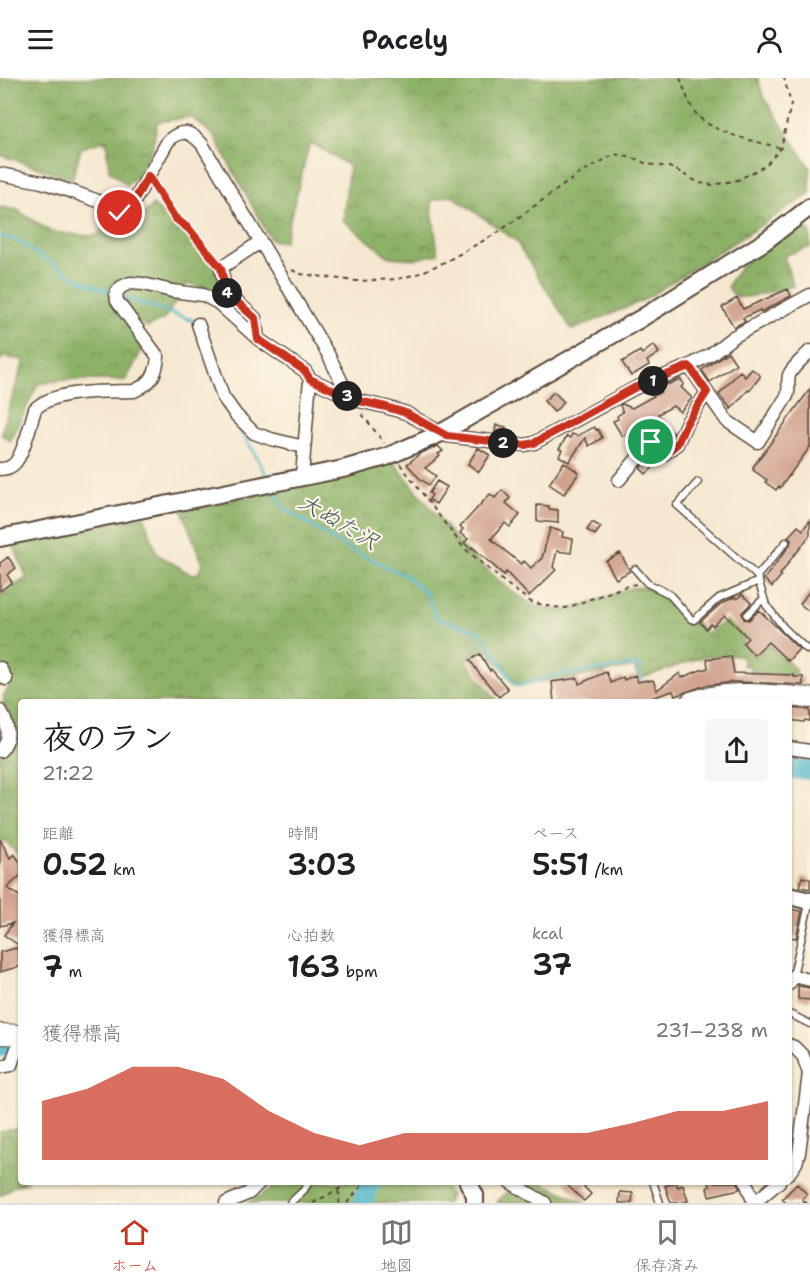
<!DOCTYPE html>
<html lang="ja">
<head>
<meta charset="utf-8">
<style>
	:root { --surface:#fff; --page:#f6f6f6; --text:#202124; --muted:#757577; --line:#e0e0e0; --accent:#c8321e }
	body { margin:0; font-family:"Shantell Sans","Klee One",sans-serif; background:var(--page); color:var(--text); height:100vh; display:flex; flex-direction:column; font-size:22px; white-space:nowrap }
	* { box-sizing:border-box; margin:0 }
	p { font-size:20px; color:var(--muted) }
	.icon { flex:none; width:33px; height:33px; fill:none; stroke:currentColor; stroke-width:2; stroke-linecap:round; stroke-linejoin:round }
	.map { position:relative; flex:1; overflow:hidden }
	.panel { position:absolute; left:18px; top:621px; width:774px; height:486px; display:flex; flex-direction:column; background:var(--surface); border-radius:6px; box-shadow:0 2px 4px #0004 }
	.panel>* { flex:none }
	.pin { position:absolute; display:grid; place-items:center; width:51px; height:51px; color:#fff; margin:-26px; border:3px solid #fff; border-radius:50%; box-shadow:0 2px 6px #0007 }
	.km { position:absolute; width:30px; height:30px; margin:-15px; border-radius:50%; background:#222; color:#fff; font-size:16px; line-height:30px; text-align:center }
	.round { display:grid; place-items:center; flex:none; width:63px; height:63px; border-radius:6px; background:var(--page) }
	.head { display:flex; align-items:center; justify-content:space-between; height:102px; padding:0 24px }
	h1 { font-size:33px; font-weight:600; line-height:45px }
	.stats { display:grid; grid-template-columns:repeat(3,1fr); gap:9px; height:102px; padding:6px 24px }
	.stats div { display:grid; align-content:center }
	.stats b { font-size:30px; font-weight:600 }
	.stats small { font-size:16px; font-weight:400 }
	.stats p { font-size:16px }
	.chart { height:168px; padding:12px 24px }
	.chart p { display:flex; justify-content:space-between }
	.chart svg { width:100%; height:108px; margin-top:6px; fill:var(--accent); opacity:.7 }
	header { display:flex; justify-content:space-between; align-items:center; height:78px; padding:0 24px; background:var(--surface); font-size:27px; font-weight:600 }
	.tab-bar { display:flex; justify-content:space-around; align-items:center; height:84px; border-top:2px solid var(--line); background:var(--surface); font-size:16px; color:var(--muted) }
	.tab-bar a { display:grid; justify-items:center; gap:3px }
	.tab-bar .selected { color:var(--accent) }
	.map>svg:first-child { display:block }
	.forest { fill:url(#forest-crowns); stroke:#646e42; stroke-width:1.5 }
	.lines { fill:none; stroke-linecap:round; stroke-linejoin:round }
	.stream { stroke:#49b3c7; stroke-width:3 }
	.river { stroke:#49b3c7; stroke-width:20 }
	.building { fill:#d0a28d }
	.lane-casing { stroke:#574639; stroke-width:9 }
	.street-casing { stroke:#574639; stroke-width:15 }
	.secondary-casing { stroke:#574639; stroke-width:20 }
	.primary-casing { stroke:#574639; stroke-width:22 }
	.path { stroke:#574639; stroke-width:2; stroke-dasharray:4.5 4.5; stroke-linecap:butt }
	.lane { stroke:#fff; stroke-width:6 }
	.street { stroke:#fff; stroke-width:12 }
	.secondary { stroke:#fff; stroke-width:16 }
	.primary { stroke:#fff; stroke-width:20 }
	.secondary-bridge-casing { stroke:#574639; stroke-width:20; stroke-linecap:butt }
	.secondary-bridge { stroke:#fff; stroke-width:16 }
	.route-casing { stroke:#fff; stroke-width:12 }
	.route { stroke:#c8321e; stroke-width:8 }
	.labels { text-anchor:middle; stroke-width:4.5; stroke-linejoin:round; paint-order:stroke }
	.water-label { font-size:22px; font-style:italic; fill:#405a59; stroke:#fcf5e5 }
</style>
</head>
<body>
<header><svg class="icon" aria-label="menu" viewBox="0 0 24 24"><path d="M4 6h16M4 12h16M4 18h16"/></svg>Pacely<svg class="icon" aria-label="person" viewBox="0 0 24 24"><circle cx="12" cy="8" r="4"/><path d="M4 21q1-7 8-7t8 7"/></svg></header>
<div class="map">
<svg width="810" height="1125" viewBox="0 0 810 1125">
	<defs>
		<pattern id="forest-crowns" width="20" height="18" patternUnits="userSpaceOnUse" patternTransform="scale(1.5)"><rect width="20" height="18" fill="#8db166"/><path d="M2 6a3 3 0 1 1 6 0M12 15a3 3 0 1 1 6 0" fill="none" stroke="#749053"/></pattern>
	</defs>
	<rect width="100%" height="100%" fill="#fcf5e5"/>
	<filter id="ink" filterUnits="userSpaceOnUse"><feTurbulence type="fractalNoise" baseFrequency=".0167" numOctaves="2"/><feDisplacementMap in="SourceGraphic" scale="12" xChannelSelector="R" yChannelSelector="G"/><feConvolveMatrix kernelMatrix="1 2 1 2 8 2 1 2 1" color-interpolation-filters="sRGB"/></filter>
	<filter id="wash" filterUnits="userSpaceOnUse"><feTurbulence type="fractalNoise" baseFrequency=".008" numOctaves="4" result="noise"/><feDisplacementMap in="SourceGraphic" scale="24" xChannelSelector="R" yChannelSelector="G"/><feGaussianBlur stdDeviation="1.35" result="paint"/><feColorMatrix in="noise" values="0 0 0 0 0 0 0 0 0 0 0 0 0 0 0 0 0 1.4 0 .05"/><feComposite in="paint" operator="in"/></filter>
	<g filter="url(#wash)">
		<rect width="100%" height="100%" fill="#f6e8d0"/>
		<path class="forest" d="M0,0H758L763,18L810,90V116L642,223L572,252L516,163L451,117L431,123L438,176L415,181L389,179L343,142L349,88L310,64L284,164L271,162L214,58L191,39L157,44L153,68L136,100L127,107L109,92L106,62L81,70L72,101L0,77Z
			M153,127L221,190L214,213L186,205V208L164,241L148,249L127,238L142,272L126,302H61L38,306L10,363L1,356L24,282L2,279L0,284V129L17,132L51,154L90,158L100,156V153L124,130L139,141Z
			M801,146L810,153V170H805L784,178L793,208C782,211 748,221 738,219C733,217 730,213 728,208C742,178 774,164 801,146Z
			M392,382L463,470L504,507L531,526L552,532H567L580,529L630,510L645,509L667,518L691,544H696L706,556L726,542L746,560L741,565L755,579L768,566L794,590L796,593L794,597L750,594V587L743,588L742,577L705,578L639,601L634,589L580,599L518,606L512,601L485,570L465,582L498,624H21V780L6,764H0V679L8,671L11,640L3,627L4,618L9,609L10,599L0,581V517L27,500L13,466L144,438L157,476L192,497L198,495L203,487L182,432L302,407Z
			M21,1050V1104H28L14,1108L0,1118V1054Z
			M272,1104H442L450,1117L447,1125H248L272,1110Z
			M521,1104H540L586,1125H499L497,1124L508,1113Z"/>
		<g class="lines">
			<path class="stream" d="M0,158L13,161L80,202L113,215
				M119,218L195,243
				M230,338L254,374L267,399
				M273,410L283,430L341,467L406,498L426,515L436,540L480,554L514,606L518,608L556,597L638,587L641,605"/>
			<path class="river" d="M789,691L810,692
				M0,969L21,968
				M362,1125L371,1104"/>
		</g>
		<g id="blocks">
			<path class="building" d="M788,211L791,218L761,234L760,232L743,240L745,243L734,249L722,229L737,220L743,231Z
				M654,267L659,275L647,283L649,287L631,298L622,284L640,273L642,276Z
				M728,274L736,286L710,304L702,292Z
				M752,291L760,297V299L749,313L748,312L731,331L719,316L740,293L745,299Z
				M680,301L684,306L681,309L692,320L680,334L673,328L658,336L673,355L671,360L665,364L654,351L641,364L631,354L622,358L613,343L618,341L617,338L623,334L620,328L622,326L632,330L661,314L658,311L662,308L669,305V306Z
				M810,311V369L780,410L779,408L776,412L765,404L767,402L753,392L754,390L753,389Z
				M554,314L564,324L554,334L544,323Z
				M496,347L506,349L505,356L495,355Z
				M594,349L596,352L598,351L602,360L589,368L585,360L569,384L559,378L562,372L559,371L567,358L570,360L572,356L577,358Z
				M438,368L443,373L438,376L440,378L425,390L436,398L429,407L419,400L407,386L421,375Z
				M478,370L490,377L479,394L468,386Z
				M652,377L659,384L646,396L640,390Z
				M564,384L579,395L564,416L549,406Z
				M437,403L447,409L436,426L429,421L432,417L429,415Z
				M502,412L510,420L506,425L520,437L510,449L505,445L491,461L521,486L524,483L531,490L542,480L550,450L563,454L562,459L573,461L571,475L557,473L553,489L556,492L529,518L506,494L504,497L472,469L471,471L464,465L468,461L460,455L463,451L460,449L490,416L495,420Z
				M537,427L549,428V431L558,432V445L537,443Z
				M810,442V457L798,473L793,478L780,497L781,498L772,509L764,501L790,467L791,462L788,459L798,448L803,452Z
				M592,444L601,449L595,457L587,452Z
				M620,475L630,493L616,501L606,483Z
				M8,479L16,490L7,497L12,504L0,513V485Z
				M810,512V534L800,526Z
				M742,516L751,525L742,535L744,541L749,542L759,532L799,571L788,583L768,564L754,577L743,565L748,560L725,537L713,548L711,546L706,551L700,544L722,525L735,519L737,521Z
				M480,576L490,593L491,591L508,611L499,619L478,594L470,582Z
				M731,578L734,595L794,597V599H803V607L766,605L734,604L703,608L675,618L673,613L645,622L646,624H554L552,604L578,600L579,606L606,594L611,605L623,599L624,602L635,597L638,604L648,602V603L653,602L657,612L680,595L681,600L698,593L708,590L707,581Z
				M789,630L810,632V643L805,642L804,644L789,642Z
				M0,761L10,780L14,776L21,785V797L7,810L21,819V860L17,866L4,857L13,845L0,848Z
				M802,799L810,801V811L800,809Z
				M789,831L802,833L796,860L789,859Z
				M17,870L21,888L0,894V874Z
				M798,908L810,910V922L798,921Z
				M564,1104H588L584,1109L591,1116L584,1123Z
				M676,1104L678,1109L683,1107L688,1123L681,1125H671L665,1108Z
				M709,1104H738L740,1111L709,1118L707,1110L710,1108Z
				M797,1106L807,1116L802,1121L807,1125H786L782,1121Z
				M620,1114L633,1115L632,1125H619Z"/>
		</g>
	</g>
	<g filter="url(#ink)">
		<use href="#blocks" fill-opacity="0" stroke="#574639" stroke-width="1.5"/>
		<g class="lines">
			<defs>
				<path id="lane" d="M149,100L175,140L189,151L221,190
					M698,404L677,427L757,498L766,527L784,550L804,569L810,573
					M635,491L647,505L669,516L691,541L694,542L719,520L759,503
					M757,498L786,464
					M747,537L763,521
					M793,898L809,826
					M789,937H792L810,946
					M653,1104L660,1125
					M290,1125L304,1112L309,1104"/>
				<path id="street" d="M0,96L42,104L76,115L98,123L120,135L125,134L130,131L168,63C182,50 190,53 202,66L328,276L349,319
					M198,246L223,319L236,337L254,355L271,361L304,369
					M258,261L255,240L226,214L221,190L260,164
					M689,288L727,343L758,364L787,318C790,311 787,304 789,297C793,288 804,280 810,273
					M0,391C5,391 10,390 14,386C23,378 31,344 35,331C55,311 107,314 134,313C151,305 156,298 158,279L117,223L116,215L121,209L130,205L143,206L172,213L203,217L218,225L258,261L305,293L310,301L355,322L386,329L406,335L447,358L525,367L534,365L635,310L689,288L711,276L733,259L810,217
					M302,399L310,301
					M619,402L651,364L664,376L677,366L686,346L707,314
					M0,590L6,601
					M0,633C8,644 12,662 0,673
					M789,670L810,673
					M789,906L793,898L810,902
					M789,967L794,969L803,978L809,995L799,1075L796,1085L789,1095
					M0,989L11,987L21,959
					M510,1104L545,1125
					M746,1104L754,1125
					M226,1125L249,1115L260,1104
					M754,1125L779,1104"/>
				<path id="secondary" d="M511,315L640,241L764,164L810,129
					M0,460L343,391L386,379
					M789,818L810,823
					M468,1104L475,1117V1125"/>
				<path id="primary" d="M691,624C730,611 770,617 810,620
					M0,956L21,957"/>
			</defs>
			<use href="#lane" class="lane-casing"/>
			<use href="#street" class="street-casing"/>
			<use href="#secondary" class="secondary-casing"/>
			<use href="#primary" class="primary-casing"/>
			<path class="path" d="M680,0C684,10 687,21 693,31C706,55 756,63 781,70
				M292,192L301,196L356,203L398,201L420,195L447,183L497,155L579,96L615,76L636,81L647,86L669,89L678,93L699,105L713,107L738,102L766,87L781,70L791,26L784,0
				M362,336L384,365
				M400,386L463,469L504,504L531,524L552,529L566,530L629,507L638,506
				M338,1113L340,1119L339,1125
				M313,1125L352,1104
				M347,1125L365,1104"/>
			<use href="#lane" class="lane"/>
			<use href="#street" class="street"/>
			<use href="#secondary" class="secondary"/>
			<use href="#primary" class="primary"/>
			<defs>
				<path id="secondary-bridge" d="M386,379L439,356L511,315"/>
			</defs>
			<use href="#secondary-bridge" class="secondary-bridge-casing"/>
			<use href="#secondary-bridge" class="secondary-bridge"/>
		</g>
	</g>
	<g class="lines" filter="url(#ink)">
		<defs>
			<path id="route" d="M120,135L125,134L130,131L148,98L175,140L189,151L221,190L226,214L255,240L258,261L305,293L310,301L355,322L386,329L406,335L447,358L525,367L534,365L634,310L689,288L707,314L686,346L677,366L664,376L651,364"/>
		</defs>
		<use href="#route" class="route-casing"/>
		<use href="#route" class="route"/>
	</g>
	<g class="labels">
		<g class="water-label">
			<text transform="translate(339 443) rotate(30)" y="8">大ぬた沢</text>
		</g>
	</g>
</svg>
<div class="pin" style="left:651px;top:364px;background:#1e9e55"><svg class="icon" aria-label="arrive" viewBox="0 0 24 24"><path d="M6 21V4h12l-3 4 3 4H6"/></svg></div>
<div class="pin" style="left:120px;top:135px;background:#d93025"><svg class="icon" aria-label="check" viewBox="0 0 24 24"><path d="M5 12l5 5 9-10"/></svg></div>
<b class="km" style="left:653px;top:303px">1</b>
<b class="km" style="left:503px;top:365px">2</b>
<b class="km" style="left:347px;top:318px">3</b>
<b class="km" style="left:227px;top:215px">4</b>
<section class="panel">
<div class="head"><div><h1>夜のラン</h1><p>21:22</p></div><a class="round"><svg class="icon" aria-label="share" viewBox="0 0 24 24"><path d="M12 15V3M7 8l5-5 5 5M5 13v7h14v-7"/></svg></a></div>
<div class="stats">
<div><p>距離</p><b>0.52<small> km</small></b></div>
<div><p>時間</p><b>3:03</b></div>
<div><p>ペース</p><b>5:51<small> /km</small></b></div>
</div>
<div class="stats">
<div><p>獲得標高</p><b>7<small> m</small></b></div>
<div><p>心拍数</p><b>163<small> bpm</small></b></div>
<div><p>kcal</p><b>37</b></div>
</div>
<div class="chart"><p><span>獲得標高</span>231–238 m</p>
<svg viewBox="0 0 160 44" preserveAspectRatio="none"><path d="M0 44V20L10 15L20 6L30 6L40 11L50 24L60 33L70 38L80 33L90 33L100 33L110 33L120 33L130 29L140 24L150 24L160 20V44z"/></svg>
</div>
</section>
</div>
<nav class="tab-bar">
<a class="selected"><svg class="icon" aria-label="home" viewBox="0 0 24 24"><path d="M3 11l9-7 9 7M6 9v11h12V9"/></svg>ホーム</a>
<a><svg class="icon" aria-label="map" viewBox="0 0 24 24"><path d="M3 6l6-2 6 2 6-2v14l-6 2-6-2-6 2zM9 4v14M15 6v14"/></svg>地図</a>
<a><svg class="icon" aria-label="saved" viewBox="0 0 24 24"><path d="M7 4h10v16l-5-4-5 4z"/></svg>保存済み</a>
</nav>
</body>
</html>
